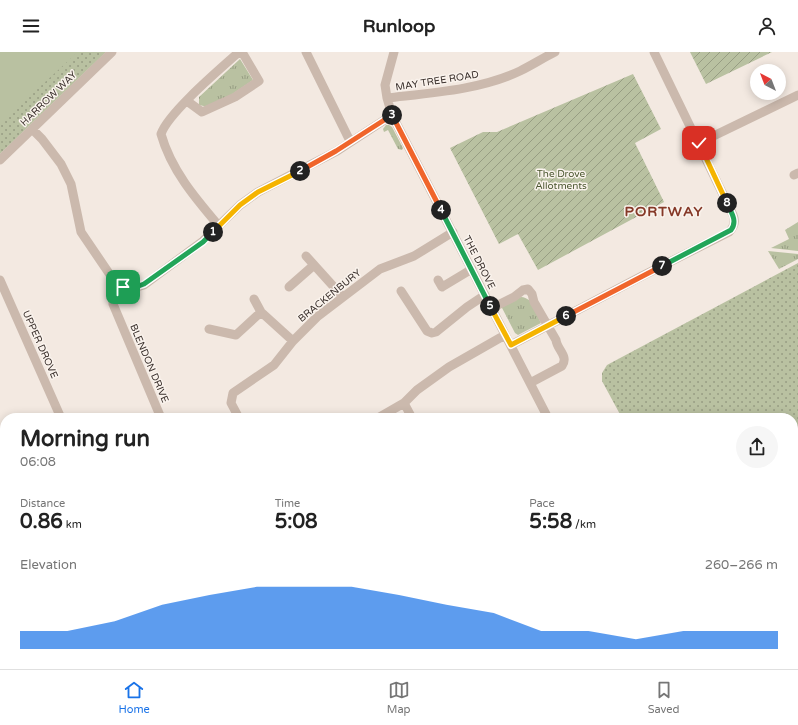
<!DOCTYPE html>
<html lang="en">
<head>
<meta charset="utf-8">
<style>
	:root { --surface:#fff; --page:#f6f6f6; --text:#222; --muted:#767676; --line:#e0e0e0; --accent:#1a73e8 }
	body { margin:0; font-family:"Varela Round",sans-serif; background:var(--page); color:var(--text); height:100vh; display:flex; flex-direction:column; font-size:15px; white-space:nowrap }
	* { box-sizing:border-box; margin:0 }
	p { font-size:13px; color:var(--muted) }
	.icon { flex:none; width:22px; height:22px; fill:none; stroke:currentColor; stroke-width:2; stroke-linecap:round; stroke-linejoin:round }
	.map { position:relative; flex:1; overflow:hidden }
	.drawer { position:absolute; left:0px; top:361px; width:798px; height:256px; display:flex; flex-direction:column; background:var(--surface); border-radius:16px 16px 0 0; box-shadow:0 2px 10px #0003 }
	.drawer>* { flex:none }
	.needle { width:26px; rotate:318deg }
	.controls { position:absolute; left:750px; top:12px; display:grid; gap:8px }
	.controls a { display:grid; place-items:center; width:36px; height:36px; border-radius:50%; background:var(--surface); box-shadow:0 2px 10px #0003; font-size:20px }
	.pin { position:absolute; display:grid; place-items:center; width:34px; height:34px; color:#fff; margin:-17px; border-radius:8px; box-shadow:0 2px 6px #0006 }
	.km { position:absolute; width:20px; height:20px; margin:-10px; border-radius:50%; background:#222; color:#fff; font-size:11px; line-height:20px; text-align:center }
	.round { display:grid; place-items:center; flex:none; width:42px; height:42px; border-radius:21px; background:var(--page) }
	.overview { display:flex; align-items:center; justify-content:space-between; height:68px; padding:0 20px }
	h1 { font-size:22px; font-weight:700; line-height:30px }
	.metrics { display:grid; grid-template-columns:repeat(3,1fr); gap:6px; height:68px; padding:4px 20px }
	.metrics div { display:grid; align-content:center }
	.metrics b { font-size:20px; font-weight:700 }
	.metrics small { font-size:11px; font-weight:400 }
	.metrics p { font-size:11px }
	.chart { height:112px; padding:8px 20px }
	.chart p { display:flex; justify-content:space-between }
	.chart svg { width:100%; height:72px; margin-top:4px; fill:var(--accent); opacity:.7 }
	header { display:flex; justify-content:space-between; align-items:center; height:52px; padding:0 20px; background:var(--surface); font-size:18px; font-weight:700 }
	.tab-bar { display:flex; justify-content:space-around; align-items:center; height:56px; border-top:1px solid var(--line); background:var(--surface); font-size:11px; color:var(--muted) }
	.tab-bar a { display:grid; justify-items:center; gap:2px }
	.tab-bar .selected { color:var(--accent) }
	.map>svg:first-child { display:block }
	.grass { fill:url(#grass-tufts) }
	.park { fill:url(#park-dots) }
	.garden { fill:url(#garden-furrows) }
	.pitch { fill:#b9c1a1 }
	.lines { fill:none; stroke-linecap:round; stroke-linejoin:round }
	.minor { stroke:#cbb9ad; stroke-width:9 }
	.major { stroke:#7a655d; stroke-width:10 }
	.split-1-casing { stroke:#fff; stroke-width:8 }
	.split-2-casing { stroke:#fff; stroke-width:8 }
	.split-3-casing { stroke:#fff; stroke-width:8 }
	.split-4-casing { stroke:#fff; stroke-width:8 }
	.split-5-casing { stroke:#fff; stroke-width:8 }
	.split-6-casing { stroke:#fff; stroke-width:8 }
	.split-7-casing { stroke:#fff; stroke-width:8 }
	.split-8-casing { stroke:#fff; stroke-width:8 }
	.split-9-casing { stroke:#fff; stroke-width:8 }
	.split-1 { stroke:#22a559; stroke-width:5 }
	.split-2 { stroke:#f5b400; stroke-width:5 }
	.split-3 { stroke:#f0652b; stroke-width:5 }
	.split-4 { stroke:#f0652b; stroke-width:5 }
	.split-5 { stroke:#22a559; stroke-width:5 }
	.split-6 { stroke:#f5b400; stroke-width:5 }
	.split-7 { stroke:#f0652b; stroke-width:5 }
	.split-8 { stroke:#22a559; stroke-width:5 }
	.split-9 { stroke:#f5b400; stroke-width:5 }
	.labels { text-anchor:middle; stroke-width:3; stroke-linejoin:round; paint-order:stroke }
	.street-label { font-size:10px; fill:#392f2b; stroke:#faf3ed }
	.park-label { font-size:10px; fill:#4b5730; stroke:#faf3ed }
	.district-label { font-size:14px; font-weight:bold; letter-spacing:1px; fill:#853827; stroke:#faf3ed }
</style>
</head>
<body>
<header><svg class="icon" aria-label="menu" viewBox="0 0 24 24"><path d="M4 6h16M4 12h16M4 18h16"/></svg>Runloop<svg class="icon" aria-label="person" viewBox="0 0 24 24"><circle cx="12" cy="8" r="4"/><path d="M4 21q1-7 8-7t8 7"/></svg></header>
<div class="map">
<svg width="798" height="617" viewBox="0 0 798 617">
	<defs>
		<pattern id="grass-tufts" width="24" height="20" patternUnits="userSpaceOnUse"><rect width="24" height="20" fill="#b9c1a1"/><path d="M3 7l-1-3M5 7V3M7 7l1-3M15 17l-1-3M17 17v-4M19 17l1-3" fill="none" stroke="#979d83"/></pattern>
		<pattern id="park-dots" width="8" height="8" patternUnits="userSpaceOnUse"><rect width="8" height="8" fill="#b9c1a1"/><path d="M2 2h.1M6 6h.1" fill="none" stroke="#979d83" stroke-width="1.8" stroke-linecap="round"/></pattern>
		<pattern id="garden-furrows" width="10" height="10" patternUnits="userSpaceOnUse"><rect width="10" height="10" fill="#b9c1a1"/><path d="M-1 1l2-2M0 10L10 0M9 11l2-2" fill="none" stroke="#979d83"/></pattern>
	</defs>
	<rect width="100%" height="100%" fill="#f3e9e1"/>
	<path class="grass" d="M240,7L253,28L231,43L208,55L199,53V45Z
		M386,73H389L392,75L403,96L402,98L398,97L388,78L384,80L383,77Z
		M798,170V199L771,196L789,187L785,178Z
		M768,199L798,202V207L779,217Z
		M521,245C534,246 536,261 541,271L518,283L515,281L501,254Z"/>
	<path class="park" d="M0,0H106L0,102Z
		M798,211V433L793,438V366H622L602,329V321L607,313Z"/>
	<path class="garden" d="M690,0H772L706,32Z
		M633,22L661,77L635,91L664,150L538,218L518,182L499,192L450,96L483,80H497Z"/>
	<path class="pitch" d="M0,0H78L0,71Z"/>
	<g class="lines">
		<path class="minor" d="M306,0L350,89
			M394,0L385,33L387,46L392,63L548,366
			M387,46C430,41 480,38 520,19C532,13 543,6 555,0
			M187,49L202,60L235,45L259,29L242,0
			M32,77L42,87L61,112L71,132L81,180L119,236L113,243V252L161,366
			M699,91L798,43
			M0,108L112,0
			M794,123L798,121
			M219,174C196,147 171,118 161,82C168,61 220,17 239,0
			M306,204L343,245
			M0,228L61,366
			M438,228L442,235L472,217
			M289,235L314,213
			M119,236H133L144,233L203,189L240,153L258,140L337,99L392,63
			M401,239L427,279L432,281L436,280L467,255L485,243
			M254,247L261,260L293,289
			M492,256L514,245L523,238L528,237L532,242L534,250L556,288C557,298 569,304 562,314L530,331
			M209,277L236,283L261,260
			M511,293L642,224L729,180C734,175 736,170 733,163L654,0
			M404,351L412,366
			M239,366L231,351L233,341L274,313L293,289L317,265L380,217L414,204L453,180
			M378,366L404,351L417,338L449,315L505,283
			M793,441L798,439
			M793,523L797,524
			M0,557L5,570
			M170,612L172,617
			M674,612L677,617
			M27,617L40,612
			M67,617L79,612
			M442,617L453,612"/>
		<path class="major" d="M783,617L798,610"/>
	</g>
	<g class="lines">
		<defs>
			<path id="split-1" d="M123,235L133,236L144,232L203,190L213,180"/>
			<path id="split-2" d="M213,180L240,153L258,140L300,119"/>
			<path id="split-3" d="M300,119L336,99L392,63"/>
			<path id="split-4" d="M392,63L441,158"/>
			<path id="split-5" d="M441,158L490,254"/>
			<path id="split-6" d="M490,254L511,293L566,264"/>
			<path id="split-7" d="M566,264L662,214"/>
			<path id="split-8" d="M662,214L731,178C738,169 731,160 727,151"/>
			<path id="split-9" d="M699,91L727,151"/>
		</defs>
		<use href="#split-1" class="split-1-casing"/>
		<use href="#split-2" class="split-2-casing"/>
		<use href="#split-3" class="split-3-casing"/>
		<use href="#split-4" class="split-4-casing"/>
		<use href="#split-5" class="split-5-casing"/>
		<use href="#split-6" class="split-6-casing"/>
		<use href="#split-7" class="split-7-casing"/>
		<use href="#split-8" class="split-8-casing"/>
		<use href="#split-9" class="split-9-casing"/>
		<use href="#split-1" class="split-1"/>
		<use href="#split-2" class="split-2"/>
		<use href="#split-3" class="split-3"/>
		<use href="#split-4" class="split-4"/>
		<use href="#split-5" class="split-5"/>
		<use href="#split-6" class="split-6"/>
		<use href="#split-7" class="split-7"/>
		<use href="#split-8" class="split-8"/>
		<use href="#split-9" class="split-9"/>
	</g>
	<g class="labels">
		<g class="street-label">
			<text transform="translate(437 28) rotate(-9)" y="4">MAY TREE ROAD</text>
			<text transform="translate(48 46) rotate(-44)" y="4">HARROW WAY</text>
			<text transform="translate(480 210) rotate(63)" y="4">THE DROVE</text>
			<text transform="translate(329 243) rotate(-39)" y="4">BRACKENBURY</text>
			<text transform="translate(41 292) rotate(66)" y="4">UPPER DROVE</text>
			<text transform="translate(150 311) rotate(67)" y="4">BLENDON DRIVE</text>
		</g>
		<g class="park-label">
			<text x="561" y="125">The Drove<tspan x="561" dy="12">Allotments</tspan></text>
		</g>
		<g class="district-label">
			<text x="664" y="164">PORTWAY</text>
		</g>
	</g>
</svg>
<div class="controls">
<a><svg class="needle" viewBox="-14 -14 28 28"><path d="M0-13l5 13h-10z" fill="#e53935"/><path d="M0 13l5-13h-10z" fill="#767676"/></svg></a>
</div>
<div class="pin" style="left:123px;top:235px;background:#1e9e55"><svg class="icon" aria-label="arrive" viewBox="0 0 24 24"><path d="M6 21V4h12l-3 4 3 4H6"/></svg></div>
<div class="pin" style="left:699px;top:91px;background:#d93025"><svg class="icon" aria-label="check" viewBox="0 0 24 24"><path d="M5 12l5 5 9-10"/></svg></div>
<b class="km" style="left:213px;top:180px">1</b>
<b class="km" style="left:300px;top:119px">2</b>
<b class="km" style="left:392px;top:63px">3</b>
<b class="km" style="left:441px;top:158px">4</b>
<b class="km" style="left:490px;top:254px">5</b>
<b class="km" style="left:566px;top:264px">6</b>
<b class="km" style="left:662px;top:214px">7</b>
<b class="km" style="left:727px;top:151px">8</b>
<section class="drawer">
<div class="overview"><div><h1>Morning run</h1><p>06:08</p></div><a class="round"><svg class="icon" aria-label="share" viewBox="0 0 24 24"><path d="M12 15V3M7 8l5-5 5 5M5 13v7h14v-7"/></svg></a></div>
<div class="metrics">
<div><p>Distance</p><b>0.86<small> km</small></b></div>
<div><p>Time</p><b>5:08</b></div>
<div><p>Pace</p><b>5:58<small> /km</small></b></div>
</div>
<div class="chart"><p><span>Elevation</span>260–266 m</p>
<svg viewBox="0 0 160 44" preserveAspectRatio="none"><path d="M0 44V33L10 33L20 27L30 17L40 11L50 6L60 6L70 6L80 11L90 17L100 22L110 33L120 33L130 38L140 33L150 33L160 33V44z"/></svg>
</div>
</section>
</div>
<nav class="tab-bar">
<a class="selected"><svg class="icon" aria-label="home" viewBox="0 0 24 24"><path d="M3 11l9-7 9 7M6 9v11h12V9"/></svg>Home</a>
<a><svg class="icon" aria-label="map" viewBox="0 0 24 24"><path d="M3 6l6-2 6 2 6-2v14l-6 2-6-2-6 2zM9 4v14M15 6v14"/></svg>Map</a>
<a><svg class="icon" aria-label="saved" viewBox="0 0 24 24"><path d="M7 4h10v16l-5-4-5 4z"/></svg>Saved</a>
</nav>
</body>
</html>
